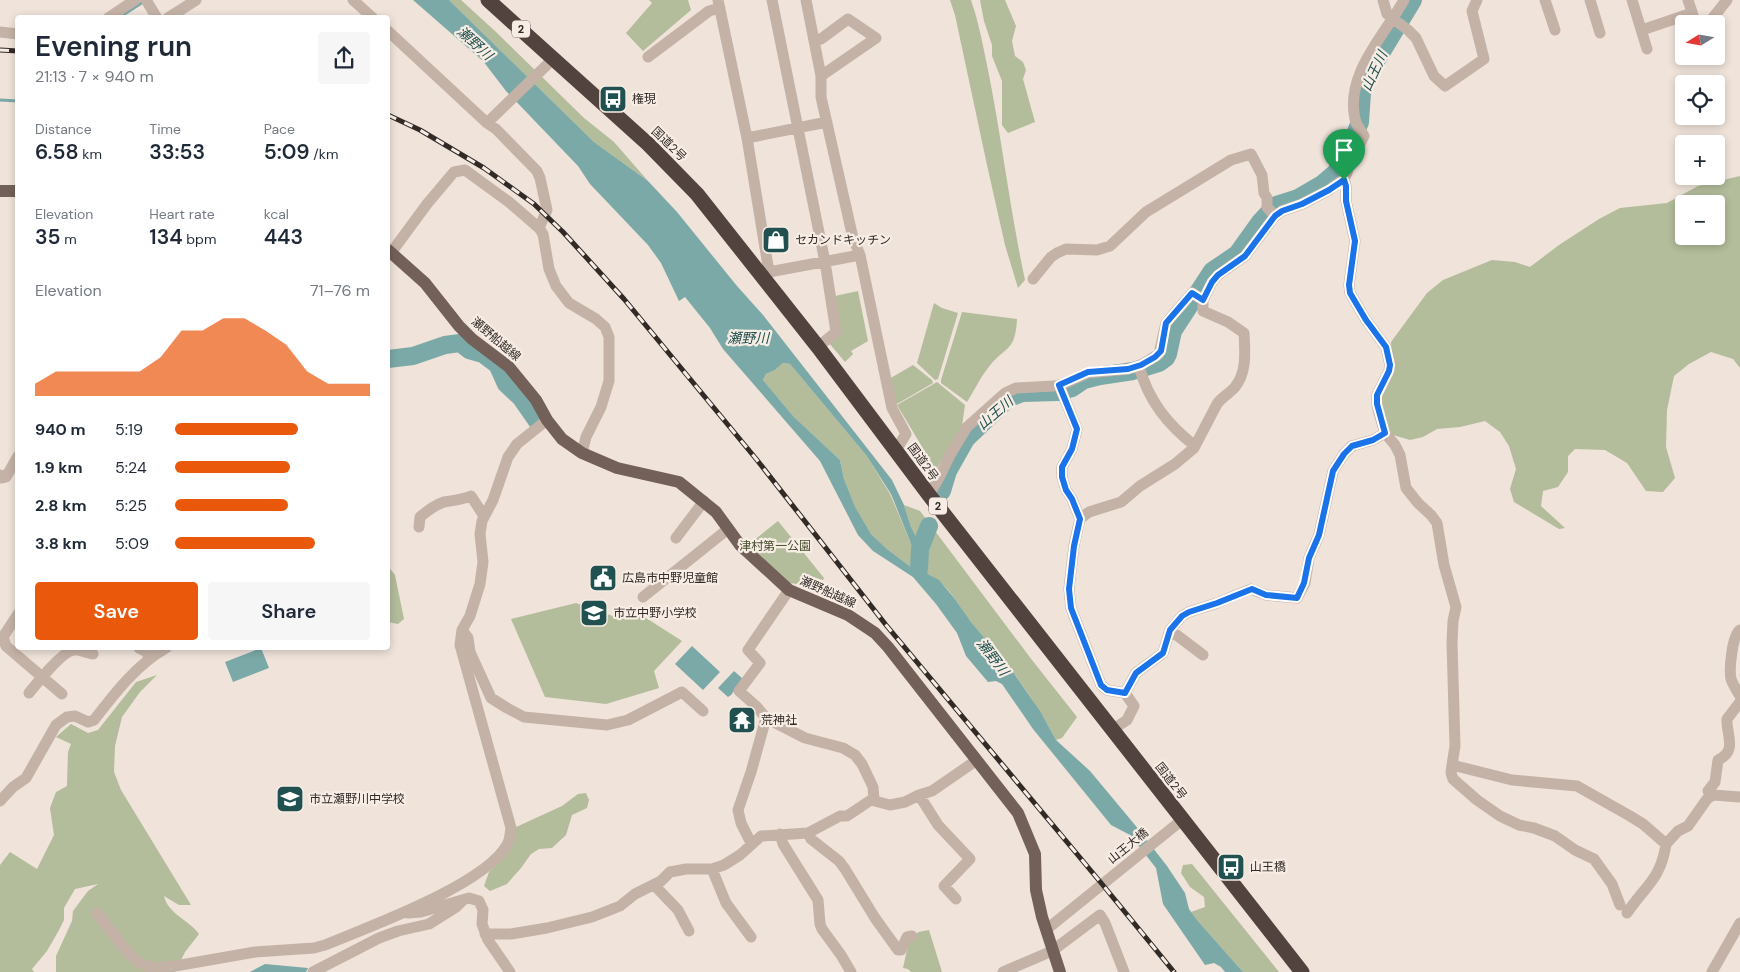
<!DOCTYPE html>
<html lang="en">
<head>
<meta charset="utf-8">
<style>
	:root { --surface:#fff; --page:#f6f6f7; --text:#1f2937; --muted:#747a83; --accent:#ea580c }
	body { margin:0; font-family:"DM Sans","Noto Sans JP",sans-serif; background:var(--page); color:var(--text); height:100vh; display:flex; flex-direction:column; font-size:19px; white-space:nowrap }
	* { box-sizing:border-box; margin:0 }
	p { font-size:16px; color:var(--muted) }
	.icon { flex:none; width:28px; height:28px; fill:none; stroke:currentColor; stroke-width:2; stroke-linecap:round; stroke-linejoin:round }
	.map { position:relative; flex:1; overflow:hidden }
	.details { position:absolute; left:15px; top:15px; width:375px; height:635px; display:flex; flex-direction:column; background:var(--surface); border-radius:5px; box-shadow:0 2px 8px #0003 }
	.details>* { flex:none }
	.needle { width:32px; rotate:259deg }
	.tools { position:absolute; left:1675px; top:15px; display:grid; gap:10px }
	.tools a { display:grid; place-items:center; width:50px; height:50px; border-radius:5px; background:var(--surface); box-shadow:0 2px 8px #0003; font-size:25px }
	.pin { position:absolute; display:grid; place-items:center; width:42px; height:42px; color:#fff; margin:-51px -21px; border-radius:50% 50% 50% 0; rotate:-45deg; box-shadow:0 0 5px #0007 }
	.pin .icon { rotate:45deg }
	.round { display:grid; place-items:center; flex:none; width:52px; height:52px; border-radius:5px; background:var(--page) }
	.summary { display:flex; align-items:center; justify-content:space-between; height:85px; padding:0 20px }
	h1 { font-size:28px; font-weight:600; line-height:38px }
	.stats { display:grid; grid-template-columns:repeat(3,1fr); gap:8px; height:85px; padding:5px 20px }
	.stats div { display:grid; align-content:center }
	.stats b { font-size:21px; font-weight:600 }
	.stats small { font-size:14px; font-weight:400 }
	.stats p { font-size:14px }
	.chart { height:140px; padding:10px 20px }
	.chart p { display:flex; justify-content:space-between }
	.chart svg { width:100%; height:90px; margin-top:5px; fill:var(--accent); opacity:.7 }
	.action { display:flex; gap:10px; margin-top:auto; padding:10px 20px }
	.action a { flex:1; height:58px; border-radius:5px; background:var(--accent); color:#fff; font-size:20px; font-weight:600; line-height:58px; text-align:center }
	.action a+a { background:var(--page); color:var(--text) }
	ul { padding:0 20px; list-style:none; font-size:16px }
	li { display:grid; grid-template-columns:80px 60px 1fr; align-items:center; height:38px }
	li i { height:12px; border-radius:6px; background:var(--accent) }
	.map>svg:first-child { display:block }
	.green { fill:#b3bc9b; fill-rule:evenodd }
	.water { fill:#7ba9a7; fill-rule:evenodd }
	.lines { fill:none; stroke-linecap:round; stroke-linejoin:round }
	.stream { stroke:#7ba9a7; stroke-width:3 }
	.river { stroke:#7ba9a7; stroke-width:18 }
	.minor { stroke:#c5b2a7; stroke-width:11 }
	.major { stroke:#736059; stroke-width:12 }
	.highway { stroke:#53433f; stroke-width:15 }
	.rail-casing { stroke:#322a27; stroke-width:5 }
	.rail { stroke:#f7ede5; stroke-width:3; stroke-dasharray:9; stroke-linecap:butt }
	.route-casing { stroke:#fff; stroke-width:10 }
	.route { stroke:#1a73e8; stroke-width:6 }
	.labels { text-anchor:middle; stroke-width:4.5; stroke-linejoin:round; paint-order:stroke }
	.shield { fill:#f7ede5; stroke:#6d6460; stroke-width:1 }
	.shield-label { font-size:11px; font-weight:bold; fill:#322a27 }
	.poi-label { font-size:12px; fill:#322a27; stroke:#f7ede5; text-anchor:start }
	.street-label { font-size:12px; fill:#322a27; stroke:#f7ede5 }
	.park-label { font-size:12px; fill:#454e2d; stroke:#f7ede5 }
	.water-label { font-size:14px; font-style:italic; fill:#20504f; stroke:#f7ede5 }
</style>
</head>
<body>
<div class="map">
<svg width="1740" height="972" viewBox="0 0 1740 972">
	<rect width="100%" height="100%" fill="#efe3da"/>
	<path class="green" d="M449,0H461L496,32L584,118L614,142L648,181L594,142Z
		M649,0H688L691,10L643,51L626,33L652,3Z
		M950,0H971C979,23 983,46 988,70C1002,140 1010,210 1025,280L1018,288L1005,245L987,165L955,15Z
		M980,0H1005L1016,26L1012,41L1015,56L1023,62L1026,70L1023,79L1035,122L1008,133L1002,125V81L992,56V45L984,21Z
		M1740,176V368L1733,359L1711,352L1689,364L1674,376L1667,410L1666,447L1675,478L1663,492L1646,491L1627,463L1605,450L1575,449L1568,456V472L1558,487L1543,491L1541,506L1565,528L1559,529L1514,502L1510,489L1516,469L1509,446L1500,432L1485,421L1460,427L1437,429L1423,437L1410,440L1393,435L1380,418L1379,404L1392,360L1391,342L1427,293L1443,280L1492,260L1515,262L1530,267L1559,245L1599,219L1620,208L1667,203L1698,186ZM1684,204H1716V236H1684Z
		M858,291L868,341L851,351L853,354L845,362L829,343L835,296Z
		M934,303L942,308L958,313L938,379L935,380L917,363Z
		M962,312L1017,319C1015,354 1005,345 988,368C980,378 974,391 967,402L941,383V380Z
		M783,363L790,364L866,455L890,494L910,541L917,563L916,571L887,549L871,534L855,508L844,479L840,460L794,417L763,380L766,374L775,370Z
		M913,365L932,380L933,383L897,404L892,395L889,379Z
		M937,382L965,405L962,426L936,470L897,405Z
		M904,505L920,511L1032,660L1077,717L1062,738L1056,740C1043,716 1029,693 1013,672C999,655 984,639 971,622C958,604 948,584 928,574L924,565L923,551L911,527Z
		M778,521L824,578L823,580L803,574L798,584L789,583L748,545Z
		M388,566L395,575L404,619L398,624L388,622Z
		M576,603L621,619L632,609L682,641L654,671L659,688L606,704L545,697L511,619Z
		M157,675L140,692L122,717L115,746L114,772L121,790L191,905H179L164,896C168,914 189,920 199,934L185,952L175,972H56V956L72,921L73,911L88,891L98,884L75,889L64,908V920L59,930L47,951L32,969L34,972H0V865L10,852L37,869L54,835L50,808L56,792L67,786L68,752L71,744L56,737L71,724L88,733L98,730L136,682Z
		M586,793L589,800L587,808L572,815L566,835L552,848L539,849L531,854L521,868L507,884L490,891L484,886L489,872L504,857L514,828L562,806L578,794Z
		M1192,864L1201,875L1279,972H1243L1197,920L1191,912L1205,907L1204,897L1190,887L1181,873L1183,865Z
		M929,930L942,972H911L908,969L903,968C906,958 907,939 917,933C920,931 926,931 929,930Z"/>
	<path class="water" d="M413,0H449L594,142L648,181L677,212L737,286L763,315L892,480L904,505L911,527L923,551L924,564L928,574L939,580L955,599L971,622L1013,672L1040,711L1056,740L1090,771L1135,825L1167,866L1185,893L1189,909L1197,920L1243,972H1225L1221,967L1214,963L1205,965L1163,904L1156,868L1130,835L1111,825L1033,729L1002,684L996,681L988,682L966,656L957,633L936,604L913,577L873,551L858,535L820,461L723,349L710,328L685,297L679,301L661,263L648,245L590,184L578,166L506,91L483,61ZM783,363L790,364L866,455L891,494L910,541L917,563L916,571L887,549L871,534L855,507L844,479L840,460L794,417L763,380L766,374L775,370Z
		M692,646L720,672L703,690L675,664Z
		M261,648L269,668L233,682L225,662Z
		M734,671L743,679L731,695L728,697L718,688Z
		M265,964L308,968L306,972H250Z"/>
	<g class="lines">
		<path class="stream" d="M123,15L143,2
			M0,100L18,101"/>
		<path class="river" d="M388,359L413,356L445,345L460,343L469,350L483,354L495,363L498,366L506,384L521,398L537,421
			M942,491L948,471L966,439L1009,398L1022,393L1058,392L1072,388L1084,380L1100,376L1133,371L1159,363L1166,358L1168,354L1173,331L1212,271L1237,254L1260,222L1276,205L1298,198L1322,184L1336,172L1353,139L1360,122L1362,93L1372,68L1413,0
			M919,569L920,549L929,526"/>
		<path class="minor" d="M146,0L157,18
			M353,0L373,18
			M718,0L747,138L769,272
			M772,0L825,262L836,332L818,347
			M806,0L821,76V97L853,238L860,255L892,408L906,434L896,450
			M1383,0L1387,14L1408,30L1416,38L1434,76L1445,86L1484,59L1472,11L1477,0
			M1545,0L1555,30
			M1590,0L1600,33
			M1632,0L1647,49
			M1688,0L1696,24
			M108,18L135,0
			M168,18L196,0
			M1708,24L1727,0
			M1642,30L1692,13
			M388,31L487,123L496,129L537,171L540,178L547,210L539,228
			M0,32L18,34
			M814,41L821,39L848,19L876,38L821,76
			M648,57L709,11L720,8
			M487,123L553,59
			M747,138L827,122
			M1344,179L1346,186V201L1355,241L1349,285L1350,293L1366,320L1386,347L1390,365L1389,371L1377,395V404L1379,413L1385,433L1395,445L1400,455L1406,488L1418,503L1431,515L1437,523L1444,565L1456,607L1453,621L1452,643L1455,746L1452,765L1512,780L1577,786L1630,816L1643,824L1666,844L1678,831L1688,826L1707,799L1713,795L1740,797
			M391,253L427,204L454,172L465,170L509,202L539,228L543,234L549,269L556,286L569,303L596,319L605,327L609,337V381L601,407L586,437L582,453
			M764,276L769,272L860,255
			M1033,279L1051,257L1057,253L1066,249L1097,250L1110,246L1146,212L1231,160L1251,154L1262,175L1264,193L1267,198V207L1275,216
			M1203,300L1212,282L1218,275L1245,256L1275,216L1282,211L1302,204L1329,190L1344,179L1347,173L1349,165L1364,136C1361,130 1356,125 1355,119C1345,74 1384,36 1404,0
			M1139,366C1148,400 1167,424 1195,446
			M1059,385L1077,429L1072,449L1062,467V477L1066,490L1072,499L1080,519
			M0,475L2,478L6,477L18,456
			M929,495L940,476L950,455L967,427L1005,393L1016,388L1054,386L1063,384L1088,373L1128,369L1141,365L1159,354L1166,323L1192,293L1203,300V311L1228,322L1244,333C1245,352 1247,372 1235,387C1229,394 1222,397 1217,404L1194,448L1175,464L1140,486L1121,502L1089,512L1080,519L1074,545L1069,589L1071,608L1101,685L1107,690L1125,693L1134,706L1127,720L1112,730
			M419,527L420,517C427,511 435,505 444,502C454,500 461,500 471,496L484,516
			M676,538L704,501
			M789,590L748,650L760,663L739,691L756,706L766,718L805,738L843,748L855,755L862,764L873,787L874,800
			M643,597L728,529
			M1170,630L1203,655
			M1740,630C1732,636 1729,669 1731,679C1733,685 1737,691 1740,696
			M463,631L468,638L470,652L491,698L507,708L524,717L607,725L628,720L682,692L703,711
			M3,637L6,646L62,694
			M0,639L3,637L18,614
			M139,648L145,651L150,657
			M29,693C37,683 62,652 73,650C79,649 87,653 93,654
			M1125,693L1136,673L1163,653L1170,630L1182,616L1189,612L1217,603L1251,589L1266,595L1297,598L1305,583L1309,558L1319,535L1333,471L1344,454L1352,446L1373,440L1385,433
			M1452,765L1451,773L1453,779L1477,800L1500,816L1519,825L1534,828L1555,836L1575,850L1594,859L1612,884L1620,905
			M919,795L938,825L970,859L944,886L956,899
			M1713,795L1708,791L1715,782L1718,760C1738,751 1726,734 1727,719L1740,702
			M0,801L13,787L26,778L56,725L67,717L75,716L88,722L94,720C115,693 136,665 166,648
			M808,833L811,839L839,861L845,869L875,918L898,950H901L907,937L912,936
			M780,834L783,844L818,900L820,924L822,929L841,955L851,972
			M751,843L741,823L738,810L751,772L766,718
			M712,869L726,903L751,937
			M654,885L678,910L689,931
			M97,913L129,954L138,962L153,968L175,966L255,952L314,948L325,945C368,927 488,884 508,843C510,839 510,833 511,828L460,645L462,630L470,616L480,584L483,562L480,534L482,521L493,500L508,457L517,444L547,420
			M408,913L421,912L469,898L479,901L483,910L482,924L488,940L510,972
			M1627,913C1645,886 1661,879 1666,844
			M1047,929L1182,820
			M485,934H511L547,928L592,917L620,906L635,894L661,881L670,872L686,869H712L724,865L740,855L761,836L808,833L840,816H847L871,800L890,805L905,802L919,795L932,791L977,760
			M313,972L379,938L398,931L429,924L456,907L463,900
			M1003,972L1052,951L1100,915L1105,923L1124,972
			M1712,972L1740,923"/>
		<path class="major" d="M0,191H18
			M388,250L425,283L459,326L472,339L509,367L536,400L547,420L562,439L582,453L617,468L679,482L716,512L740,545L789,590L848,615L875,633L888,647L1018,813L1035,854L1036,890L1042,917L1060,972"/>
		<path class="highway" d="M488,0L648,144L697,194L818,347L929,495L1302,972"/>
		<defs>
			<path id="rail" d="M0,50L18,51
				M388,115L420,130L484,168L534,204L563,232L624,299L757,460L886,625L1102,884L1174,972"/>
		</defs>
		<use href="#rail" class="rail-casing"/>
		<use href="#rail" class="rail"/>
	</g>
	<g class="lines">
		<defs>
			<path id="route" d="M1344,180L1346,186V201L1355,241L1349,285L1350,293L1366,320L1386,347L1390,365L1389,371L1377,395V404L1385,433L1373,440L1352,446L1344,454L1333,471L1319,535L1309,558L1304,583L1297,598L1266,595L1252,589L1217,603L1189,612L1182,616L1170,630L1163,653L1136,673L1125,693L1107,690L1101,685L1071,608L1069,589L1074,546L1080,519L1072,499L1066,490L1062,477V467L1072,449L1077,429L1059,385L1088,372L1128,369L1141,365L1155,357L1161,351L1166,323L1192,293L1203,300L1212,282L1218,275L1245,256L1275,216L1282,211L1302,204L1329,190Z"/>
		</defs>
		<use href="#route" class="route-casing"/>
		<use href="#route" class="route"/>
	</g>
	<defs>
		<symbol id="bus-square" viewBox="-11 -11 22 22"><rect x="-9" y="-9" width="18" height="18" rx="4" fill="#20504f" stroke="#f7ede5"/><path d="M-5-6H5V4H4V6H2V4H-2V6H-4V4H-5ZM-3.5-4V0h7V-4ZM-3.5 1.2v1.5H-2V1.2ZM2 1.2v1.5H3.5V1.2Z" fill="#fff"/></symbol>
		<symbol id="shop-square" viewBox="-11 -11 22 22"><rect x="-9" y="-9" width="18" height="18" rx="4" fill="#20504f" stroke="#f7ede5"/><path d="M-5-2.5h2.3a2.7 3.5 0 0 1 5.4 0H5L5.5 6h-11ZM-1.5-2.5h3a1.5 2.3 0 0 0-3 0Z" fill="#fff"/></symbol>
		<symbol id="civic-square" viewBox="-11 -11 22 22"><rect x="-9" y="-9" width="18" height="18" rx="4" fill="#20504f" stroke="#f7ede5"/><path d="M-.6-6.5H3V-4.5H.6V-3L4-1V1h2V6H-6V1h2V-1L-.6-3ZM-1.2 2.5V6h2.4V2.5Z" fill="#fff"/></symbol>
		<symbol id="school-square" viewBox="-11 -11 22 22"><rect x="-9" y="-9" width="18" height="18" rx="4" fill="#20504f" stroke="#f7ede5"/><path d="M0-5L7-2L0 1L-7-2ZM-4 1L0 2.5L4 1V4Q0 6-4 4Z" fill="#fff"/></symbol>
		<symbol id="temple-square" viewBox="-11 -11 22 22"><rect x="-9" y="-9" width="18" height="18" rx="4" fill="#20504f" stroke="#f7ede5"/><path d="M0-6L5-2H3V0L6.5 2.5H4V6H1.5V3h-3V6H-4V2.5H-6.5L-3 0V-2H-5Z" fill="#fff"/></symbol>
	</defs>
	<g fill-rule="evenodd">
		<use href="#bus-square" x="597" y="83" width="32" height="32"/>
		<use href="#shop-square" x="760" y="224" width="32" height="32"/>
		<use href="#civic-square" x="587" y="562" width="32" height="32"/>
		<use href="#school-square" x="578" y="597" width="32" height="32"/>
		<use href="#temple-square" x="726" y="704" width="32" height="32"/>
		<use href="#school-square" x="274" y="783" width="32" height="32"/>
		<use href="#bus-square" x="1215" y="851" width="32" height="32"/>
	</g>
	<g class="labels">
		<g class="shield">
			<rect x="512" y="20.5" width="18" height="17" rx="4"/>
			<rect x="929" y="497.5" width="18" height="17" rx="4"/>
		</g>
		<g class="shield-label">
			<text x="521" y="33">2</text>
			<text x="938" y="510">2</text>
		</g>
		<g class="poi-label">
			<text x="632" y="103">権現</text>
			<text x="795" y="244">セカンドキッチン</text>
			<text x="622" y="582">広島市中野児童館</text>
			<text x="613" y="617">市立中野小学校</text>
			<text x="761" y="724">荒神社</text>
			<text x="309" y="803">市立瀬野川中学校</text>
			<text x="1250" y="871">山王橋</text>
		</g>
		<g class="street-label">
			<text transform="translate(669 144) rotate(44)" y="4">国道2号</text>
			<text transform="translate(496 339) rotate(40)" y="4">瀬野船越線</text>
			<text transform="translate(923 462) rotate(54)" y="4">国道2号</text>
			<text transform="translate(828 592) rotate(24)" y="4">瀬野船越線</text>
			<text transform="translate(1171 781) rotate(52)" y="4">国道2号</text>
			<text transform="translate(1128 846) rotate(-39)" y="4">山王大橋</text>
		</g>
		<g class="park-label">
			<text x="775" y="550">津村第一公園</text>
		</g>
		<g class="water-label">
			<text transform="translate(475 43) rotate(42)" y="5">瀬野川</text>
			<text transform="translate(1374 71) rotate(-65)" y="5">山王川</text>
			<text x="748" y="343">瀬野川</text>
			<text transform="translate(995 413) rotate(-41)" y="5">山王川</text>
			<text transform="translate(993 657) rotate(53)" y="5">瀬野川</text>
		</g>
	</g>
</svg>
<div class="tools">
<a><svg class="needle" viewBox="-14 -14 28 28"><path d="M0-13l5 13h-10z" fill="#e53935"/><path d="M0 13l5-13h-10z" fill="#747a83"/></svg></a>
<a><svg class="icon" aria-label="locate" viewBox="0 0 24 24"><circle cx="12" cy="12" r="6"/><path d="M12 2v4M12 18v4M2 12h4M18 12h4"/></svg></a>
<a>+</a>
<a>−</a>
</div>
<div class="pin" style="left:1344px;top:180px;background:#1e9e55"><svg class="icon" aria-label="arrive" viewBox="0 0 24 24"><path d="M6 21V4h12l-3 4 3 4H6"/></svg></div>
<section class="details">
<div class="summary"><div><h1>Evening run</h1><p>21:13 · 7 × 940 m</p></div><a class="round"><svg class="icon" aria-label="share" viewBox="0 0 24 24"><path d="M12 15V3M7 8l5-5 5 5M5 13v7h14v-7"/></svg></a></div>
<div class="stats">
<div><p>Distance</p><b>6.58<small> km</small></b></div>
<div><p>Time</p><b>33:53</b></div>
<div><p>Pace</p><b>5:09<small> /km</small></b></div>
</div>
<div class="stats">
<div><p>Elevation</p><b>35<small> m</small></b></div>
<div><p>Heart rate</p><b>134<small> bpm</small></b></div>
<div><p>kcal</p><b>443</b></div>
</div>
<div class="chart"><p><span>Elevation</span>71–76 m</p>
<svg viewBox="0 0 160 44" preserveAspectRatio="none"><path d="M0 44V38L10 32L20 32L30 32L40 32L50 32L60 25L70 12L80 12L90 6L100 6L110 12L120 19L130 32L140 38L150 38L160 38V44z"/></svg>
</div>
<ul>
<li><b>940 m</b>5:19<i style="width:63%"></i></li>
<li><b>1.9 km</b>5:24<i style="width:59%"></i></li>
<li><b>2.8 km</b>5:25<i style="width:58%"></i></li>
<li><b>3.8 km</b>5:09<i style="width:72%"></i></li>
</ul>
<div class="action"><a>Save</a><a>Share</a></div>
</section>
</div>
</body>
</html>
